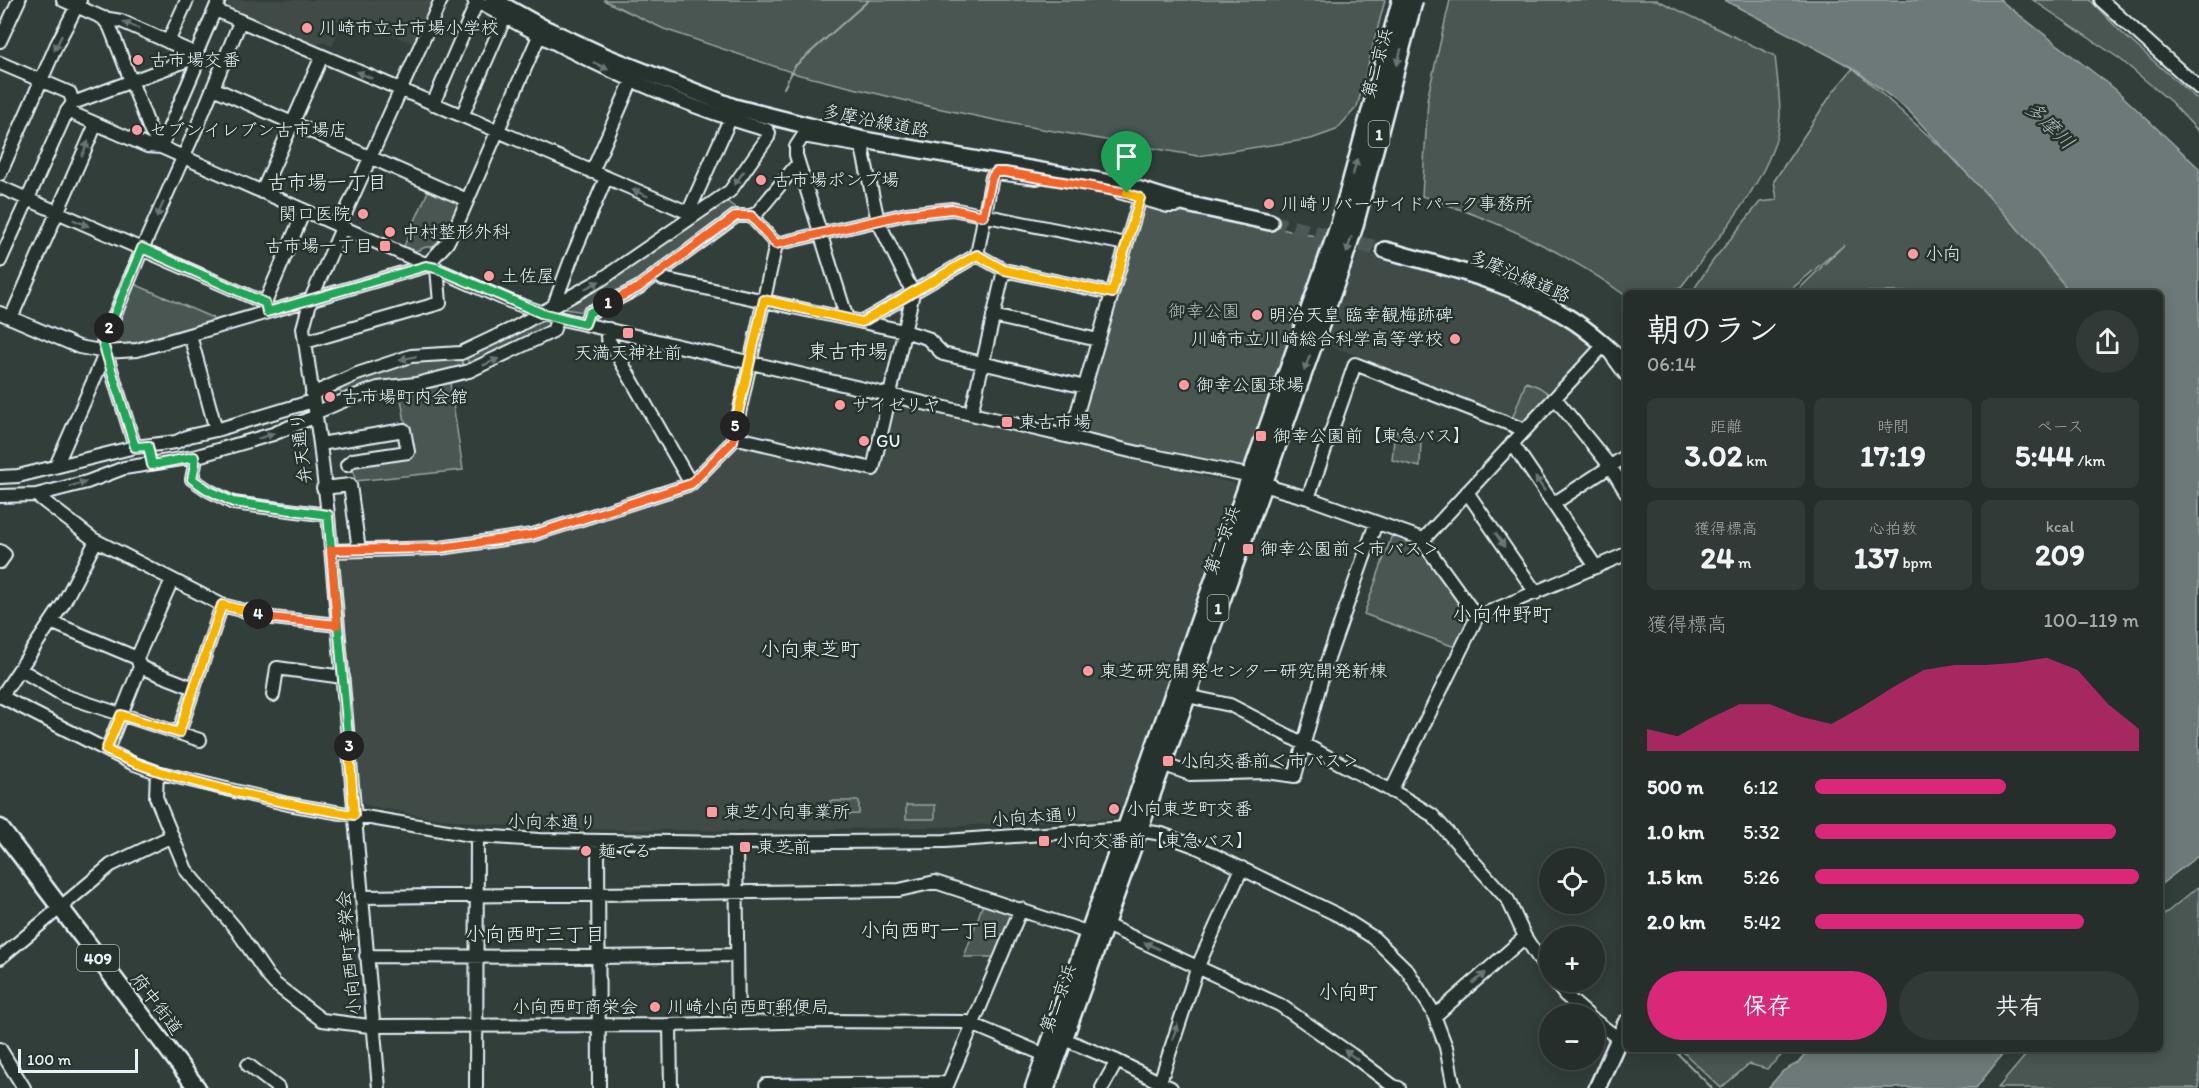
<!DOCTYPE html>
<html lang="ja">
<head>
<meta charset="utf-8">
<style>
	:root { --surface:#262e2b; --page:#323a37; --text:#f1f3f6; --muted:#a4a8a9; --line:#424a47; --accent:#db2777 }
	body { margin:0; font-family:Itim,"Klee One",sans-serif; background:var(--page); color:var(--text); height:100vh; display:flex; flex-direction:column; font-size:22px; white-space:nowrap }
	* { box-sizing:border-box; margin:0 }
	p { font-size:20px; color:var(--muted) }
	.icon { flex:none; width:33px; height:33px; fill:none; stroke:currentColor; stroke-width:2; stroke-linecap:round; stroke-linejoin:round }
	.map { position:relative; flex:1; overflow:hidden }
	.drawer { position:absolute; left:1623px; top:290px; width:540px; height:762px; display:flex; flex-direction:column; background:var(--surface); border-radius:9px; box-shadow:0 3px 15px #0003,0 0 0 2px var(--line) }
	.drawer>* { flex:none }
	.controls { position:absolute; left:1539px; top:848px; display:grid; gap:12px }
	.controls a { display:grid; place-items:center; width:66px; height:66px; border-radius:50%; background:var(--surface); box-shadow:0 3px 15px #0003,0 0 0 2px var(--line); font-size:30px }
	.scale { position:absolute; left:18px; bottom:15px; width:120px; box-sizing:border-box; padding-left:6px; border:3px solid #e8f1f8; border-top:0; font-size:16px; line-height:21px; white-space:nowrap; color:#e8f1f8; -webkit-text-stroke:4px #26332d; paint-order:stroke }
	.pin { position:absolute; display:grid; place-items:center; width:51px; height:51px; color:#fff; margin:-62px -26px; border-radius:50% 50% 50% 0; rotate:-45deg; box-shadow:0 0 6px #0007 }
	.pin .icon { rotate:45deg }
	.km { position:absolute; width:30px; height:30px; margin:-15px; border-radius:50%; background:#222; color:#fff; font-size:16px; line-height:30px; text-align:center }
	.round { display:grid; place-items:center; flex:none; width:63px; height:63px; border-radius:32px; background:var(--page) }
	.head { display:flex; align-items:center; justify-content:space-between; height:102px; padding:0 24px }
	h1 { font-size:33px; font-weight:800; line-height:45px }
	.stats { display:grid; grid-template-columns:repeat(3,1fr); gap:9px; height:102px; padding:6px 24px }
	.stats div { display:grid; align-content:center; border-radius:9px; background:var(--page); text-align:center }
	.stats b { font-size:30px; font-weight:800 }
	.stats small { font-size:16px; font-weight:400 }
	.stats p { font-size:16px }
	.chart { height:168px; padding:12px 24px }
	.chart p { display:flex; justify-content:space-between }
	.chart svg { width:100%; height:108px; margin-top:6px; fill:var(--accent); opacity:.7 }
	.button { display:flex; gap:12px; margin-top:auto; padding:12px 24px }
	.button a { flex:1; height:69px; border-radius:36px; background:var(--accent); color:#fff; font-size:24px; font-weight:800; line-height:69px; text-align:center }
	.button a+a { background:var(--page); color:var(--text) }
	ul { padding:0 24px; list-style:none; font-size:20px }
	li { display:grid; grid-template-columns:96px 72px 1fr; align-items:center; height:45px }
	li i { height:15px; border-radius:8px; background:var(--accent) }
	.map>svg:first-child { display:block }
	.built { fill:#3f4b46 }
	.green { fill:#495651; stroke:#98a4a4; stroke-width:1.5 }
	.water { fill:#6d7978; stroke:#9ea9ab; stroke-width:1.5 }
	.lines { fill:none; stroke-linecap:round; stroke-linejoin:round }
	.stream { stroke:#9ea9ab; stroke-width:2 }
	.major-tunnel { stroke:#4d5956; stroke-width:15; stroke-dasharray:15 8; stroke-linecap:butt }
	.minor-casing { stroke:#e8f1f8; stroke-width:16 }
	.major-casing { stroke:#e8f1f8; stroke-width:20 }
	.highway-casing { stroke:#e8f1f8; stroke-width:21 }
	.minor { stroke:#26332d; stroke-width:12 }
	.major { stroke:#26332d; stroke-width:15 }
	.highway { stroke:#26332d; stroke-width:16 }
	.highway-bridge-casing { stroke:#e8f1f8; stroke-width:21; stroke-linecap:butt }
	.highway-bridge { stroke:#26332d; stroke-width:16 }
	.oneway { fill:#6a7674 }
	.split-1-casing { stroke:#fff; stroke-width:12 }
	.split-2-casing { stroke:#fff; stroke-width:12 }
	.split-3-casing { stroke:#fff; stroke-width:12 }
	.split-4-casing { stroke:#fff; stroke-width:12 }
	.split-5-casing { stroke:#fff; stroke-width:12 }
	.split-6-casing { stroke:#fff; stroke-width:12 }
	.split-1 { stroke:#f0652b; stroke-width:8 }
	.split-2 { stroke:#22a559; stroke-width:8 }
	.split-3 { stroke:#22a559; stroke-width:8 }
	.split-4 { stroke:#f5b400; stroke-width:8 }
	.split-5 { stroke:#f0652b; stroke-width:8 }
	.split-6 { stroke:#f5b400; stroke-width:8 }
	.poi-dot { fill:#ff9aa2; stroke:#26332d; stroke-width:2 }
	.labels { text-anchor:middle; stroke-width:5; stroke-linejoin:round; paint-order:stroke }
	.shield { fill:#26332d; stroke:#aeb8bb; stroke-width:1.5 }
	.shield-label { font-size:16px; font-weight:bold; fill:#e8f1f8 }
	.poi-label { font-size:18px; fill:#e8f1f8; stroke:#26332d; text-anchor:start }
	.street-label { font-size:18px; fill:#e8f1f8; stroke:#26332d }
	.park-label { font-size:18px; fill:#b0bbbe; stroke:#26332d }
	.water-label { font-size:20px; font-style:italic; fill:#b1bbbe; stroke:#26332d }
	.neighbourhood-label { font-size:20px; fill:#e8f1f8; stroke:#26332d }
</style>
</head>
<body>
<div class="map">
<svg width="2199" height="1088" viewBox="0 0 2199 1088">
	<rect width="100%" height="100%" fill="#323e39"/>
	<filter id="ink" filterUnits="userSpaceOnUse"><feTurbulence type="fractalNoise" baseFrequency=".0167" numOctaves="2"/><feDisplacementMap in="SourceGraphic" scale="12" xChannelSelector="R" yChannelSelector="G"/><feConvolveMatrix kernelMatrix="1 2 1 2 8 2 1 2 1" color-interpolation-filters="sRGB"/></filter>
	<g filter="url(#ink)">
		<path class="built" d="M228,0H436L416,45L346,15L332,46L323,42L318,44L317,47L227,6Z
			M1359,251L1431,267L1523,300L1582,336L1590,345V351L1549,394L1539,387L1511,422L1363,365L1365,358L1323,344Z
			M897,403L1236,484L1119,815L1115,818L938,827L734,831L564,829L497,825L427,817L366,805L359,798L337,553L485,545L695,488L736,442L875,473L891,404Z"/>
		<path class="green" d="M603,0H1385L1357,107L1336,130L1311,139L1198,156L1019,125L932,107L800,75L664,29Z
			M1450,0H1657L1775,56C1777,75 1780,96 1780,116C1778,171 1714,243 1681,287L1663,292H1626V296C1562,249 1497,221 1422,196L1428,100H1427Z
			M2033,0H2090L2123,34L2199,101V132L2171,102L2120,59Z
			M1853,68L1950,155L2080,292H1796L1844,245L1788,292H1692L1712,262L1760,202L1777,200L1774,181L1833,92Z
			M429,189L460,203L444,238L436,247H426L416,251L404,246Z
			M724,199L738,210L653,273L584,312L558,308Z
			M1144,207L1170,212L1190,210L1324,238L1247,463L1238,469L1083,433L1078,423L1140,210Z
			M132,283L213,318V321L135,343L112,345L107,340Z
			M535,318L551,321V329L470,368L466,355Z
			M460,356L465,370L343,397L338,386L412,358Z
			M1526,382L1539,387L1549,394L1520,425L1511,422Z
			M450,383L463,470L355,481L353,467L355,464L411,456L400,393Z
			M1395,430L1421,438L1420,467L1392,460Z
			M1392,535L1418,545L1468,615V621L1455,647L1364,614Z
			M830,801H859V814L830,815Z
			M906,805H935V819H906Z
			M2199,886V1088H1998L2031,1049L2160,1048V918Z
			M984,901L1015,914L995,957H964Z
			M1680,1049H1788L1767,1069L1749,1064L1721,1088Z"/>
		<path class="water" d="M1724,0H2000L2115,89L2199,168V855L2160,885V292H2070L2013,223L1909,111L1853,68Z
			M1810,1048H2007V1049L1976,1088H1768L1783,1071L1798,1063Z"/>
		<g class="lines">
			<path class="stream" d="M784,88L795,66L869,0
				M1672,1048L1712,1088"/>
			<path class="major-tunnel" d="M1270,222L1385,250"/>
			<defs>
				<path id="minor" d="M63,0L103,18L110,27L151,132L161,147L509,301L558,318L1139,453L1252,476L1264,480L1272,486
					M2101,0L2199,88
					M215,10L694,215
					M0,41L19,0
					M168,42L187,0
					M0,63L70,93L73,103
					M213,88L467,200
					M433,104L477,2
					M67,111L147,146L161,147L195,68L196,54L121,21L103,18
					M462,116L505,17
					M592,172L632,80
					M0,174L57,44L80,0
					M0,187L265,303
					M262,192L322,56
					M1119,192L1168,206H1175L1178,202
					M688,213L730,119
					M339,227L441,0
					M342,228L311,299L303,328L320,444L328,515L379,1088
					M776,244L906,214L952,209L1126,244
					M977,255L1004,270L1111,293
					M0,261L67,111L73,103L191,59L196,54L219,0
					M658,274L663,279L904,331L927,338L943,354L1085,387
					M554,305L570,262L606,178
					M267,311L265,303L304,211
					M0,313L79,347L106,352L137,350L426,266L447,243L457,224L539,36
					M993,316L1098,340
					M11,318L96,124
					M847,319L796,155V147L803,136L856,145
					M862,322L977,255L992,177L996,173L1037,178
					M585,324L589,313L638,288L736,216H751L757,213L794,168L799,167
					M609,329L607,337L691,484
					M190,335L216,430
					M305,342L440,303L437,268
					M312,394L357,374L411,356L461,353L514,328L602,279L730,191L768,137L769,133L767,130C664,101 568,52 474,0
					M1555,398L1610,466L1626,492
					M315,413L355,396L378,388L416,384L469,371L553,331L558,318
					M971,414L1004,270
					M1525,430L1604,345L1626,375
					M733,437L873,469L913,293L878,221L863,152L864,147
					M1070,437L1140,198
					M1512,443L1596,567
					M320,444L404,430L408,452L353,460L347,465
					M135,447L103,343L140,254L199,122L240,22
					M194,457L195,464L192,479L208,490L233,503L328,515
					M56,466L106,352
					M0,477L18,476L135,447L176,442L189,436L216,430L313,401
					M1266,486L1308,498L1420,538L1477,617L1626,554
					M323,488L350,485L359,550
					M1467,492L1536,593
					M36,495L93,539L222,605L273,618L337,625
					M0,496L36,495L87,482L124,468L194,457L273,434L316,416
					M1308,498L1355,364L1525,430L1423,540
					M1553,504L1626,456
					M0,551L5,555L0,562
					M331,551L440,548L532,535L691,484L733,441L776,244L751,216
					M51,622L137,658
					M140,667L194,688
					M21,670L65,696L200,740
					M273,695L277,668L343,677
					M0,696L132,763L157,772L288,804L477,836L539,840L736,843L945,841L1126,828L1162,834L1197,847L1338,915L1374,938L1407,970L1432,1010L1446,1047L1454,1088
					M1187,696L1230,705L1257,719L1401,796L1432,815L1508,900L1525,937L1550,976
					M1,697L63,604L96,541
					M179,733L222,605
					M107,750L140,667L137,658L172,580
					M1162,764L1190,774L1267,772L1295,776L1324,670L1376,523
					M157,772L156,797L186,870L236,929L268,976L275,984L322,1020L369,1026L670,1025L819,1021L967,1022L1052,1058
					M1391,791L1477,617
					M598,841L599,1088
					M736,843L738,1024
					M362,897L899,890L935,882L1090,933
					M1106,925L1280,1005L1352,1055L1393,1086L1399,1088
					M366,956L599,957L737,955
					M0,958L111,865L172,836
					M1554,981L1565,995L1587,1014
					M1435,1016L1525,937
					M1594,1020L1619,1039
					M670,1025L671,1088
					M1064,1039L1117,1061L1171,1088
					M0,1049L24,1088
					M248,1065L278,1088
					M766,1085L948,1083
					M476,1088L477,836
					M946,1088L1021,909
					M1102,1088L1117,1061
					M1158,1088L1198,966L1242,868"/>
				<path id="major" d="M493,0L542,27L607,57L734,107L864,140L1127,186L1182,203L1270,222
					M1385,250C1447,267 1514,283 1569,318C1590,331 1608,348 1626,365
					M1597,1088L1626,1023"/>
				<path id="highway" d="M0,828L197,1088
					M1034,1088C1133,814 1230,539 1326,263
					M1046,1088L1341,268"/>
			</defs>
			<use href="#minor" class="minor-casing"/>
			<use href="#major" class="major-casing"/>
			<use href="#highway" class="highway-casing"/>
			<use href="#minor" class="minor"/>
			<use href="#major" class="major"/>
			<use href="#highway" class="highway"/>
			<defs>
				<path id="highway-bridge" d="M1326,263L1340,222L1401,0
					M1341,268L1354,227L1414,0"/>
			</defs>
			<use href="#highway-bridge" class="highway-bridge-casing"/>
			<use href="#highway-bridge" class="highway-bridge"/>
		</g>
		<defs><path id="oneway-solid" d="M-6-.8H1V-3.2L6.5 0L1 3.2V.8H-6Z" transform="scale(1.5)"/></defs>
		<g class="oneway">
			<use href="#oneway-solid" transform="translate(131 25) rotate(-156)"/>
			<use href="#oneway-solid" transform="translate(58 43) rotate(116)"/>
			<use href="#oneway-solid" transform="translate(1399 57) rotate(105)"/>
			<use href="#oneway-solid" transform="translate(601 66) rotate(25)"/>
			<use href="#oneway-solid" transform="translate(364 75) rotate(-157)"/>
			<use href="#oneway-solid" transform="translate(85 149) rotate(-67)"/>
			<use href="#oneway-solid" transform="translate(1355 167) rotate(-75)"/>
			<use href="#oneway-solid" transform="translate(739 178) rotate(126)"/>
			<use href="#oneway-solid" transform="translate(640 193) rotate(-157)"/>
			<use href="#oneway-solid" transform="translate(160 210) rotate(114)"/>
			<use href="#oneway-solid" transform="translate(81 223) rotate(23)"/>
			<use href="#oneway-solid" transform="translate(1349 245) rotate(107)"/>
			<use href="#oneway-solid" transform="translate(592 285) rotate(-28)"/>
			<use href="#oneway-solid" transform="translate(408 358) rotate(168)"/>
			<use href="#oneway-solid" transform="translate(491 362) rotate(-24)"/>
			<use href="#oneway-solid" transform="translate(1307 363) rotate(110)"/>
			<use href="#oneway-solid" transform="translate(266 436) rotate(-19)"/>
			<use href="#oneway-solid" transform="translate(78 484) rotate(-17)"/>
			<use href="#oneway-solid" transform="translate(1540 484) rotate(-124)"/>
			<use href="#oneway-solid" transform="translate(1500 540) rotate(56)"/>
			<use href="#oneway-solid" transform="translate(1152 946) rotate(-156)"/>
			<use href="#oneway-solid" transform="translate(1479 978) rotate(-41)"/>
			<use href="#oneway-solid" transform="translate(1175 1032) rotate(-71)"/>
			<use href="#oneway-solid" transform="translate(1351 1055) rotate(-144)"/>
		</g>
	</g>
	<g class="lines" filter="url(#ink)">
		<defs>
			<path id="split-1" d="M608,303L638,288L736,216H751L776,244L906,214L952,209L983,216L992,177L996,172H1005L1127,193"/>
			<path id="split-2" d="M109,328L142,248L265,303L267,312L426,266L436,268L541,313L585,324L589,313L608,303"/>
			<path id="split-3" d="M109,328L103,343L135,447L148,446L152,465L194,457L195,464L192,479L208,490L233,502L328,515L349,746"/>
			<path id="split-4" d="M258,614L222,605L179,733L121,715L106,750C143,768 180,778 219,788C264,799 309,808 354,815L349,746"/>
			<path id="split-5" d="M258,614L273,618L337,625L331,550L440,548L532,535L691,484L733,441L735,426"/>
			<path id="split-6" d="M735,426L764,300L862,322L977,255L1004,270L1112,293L1140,198L1127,193"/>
		</defs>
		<use href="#split-1" class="split-1-casing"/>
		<use href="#split-2" class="split-2-casing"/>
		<use href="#split-3" class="split-3-casing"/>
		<use href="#split-4" class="split-4-casing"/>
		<use href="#split-5" class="split-5-casing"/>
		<use href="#split-6" class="split-6-casing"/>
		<use href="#split-1" class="split-1"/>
		<use href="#split-2" class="split-2"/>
		<use href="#split-3" class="split-3"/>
		<use href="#split-4" class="split-4"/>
		<use href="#split-5" class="split-5"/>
		<use href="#split-6" class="split-6"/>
	</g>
	<g class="poi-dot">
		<circle cx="307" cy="28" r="6"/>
		<circle cx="138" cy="60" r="6"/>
		<circle cx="137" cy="130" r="6"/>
		<circle cx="761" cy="180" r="6"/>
		<circle cx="1269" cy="204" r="6"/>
		<circle cx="363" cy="214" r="6"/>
		<circle cx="390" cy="232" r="6"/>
		<rect x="379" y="240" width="12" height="12" rx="3"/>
		<circle cx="1913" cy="254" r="6"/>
		<circle cx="489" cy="276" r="6"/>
		<circle cx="1257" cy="315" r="6"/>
		<rect x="622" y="327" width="12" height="12" rx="3"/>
		<circle cx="1455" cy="339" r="6"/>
		<circle cx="1184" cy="385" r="6"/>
		<circle cx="330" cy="397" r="6"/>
		<circle cx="840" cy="405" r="6"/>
		<rect x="1001" y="416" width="12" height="12" rx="3"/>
		<rect x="1255" y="430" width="12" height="12" rx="3"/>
		<circle cx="864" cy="441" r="6"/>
		<rect x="1242" y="543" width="12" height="12" rx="3"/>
		<circle cx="1088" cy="671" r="6"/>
		<rect x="1162" y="755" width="12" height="12" rx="3"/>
		<circle cx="1114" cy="809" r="6"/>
		<rect x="706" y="806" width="12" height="12" rx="3"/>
		<rect x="1038" y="835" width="12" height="12" rx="3"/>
		<rect x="739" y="841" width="12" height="12" rx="3"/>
		<circle cx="586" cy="851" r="6"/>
		<circle cx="655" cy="1007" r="6"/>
	</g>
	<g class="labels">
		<g class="shield">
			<rect x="1368.5" y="121" width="21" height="26" rx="4.5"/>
			<rect x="1207.5" y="595" width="21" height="26" rx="4.5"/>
			<rect x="77" y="945" width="42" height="26" rx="4.5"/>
		</g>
		<g class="shield-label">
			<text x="1379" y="140">1</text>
			<text x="1218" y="614">1</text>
			<text x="98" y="964">409</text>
		</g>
		<g class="poi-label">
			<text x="319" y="34">川崎市立古市場小学校</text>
			<text x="150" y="66">古市場交番</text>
			<text x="149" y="136">セブンイレブン古市場店</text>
			<text x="773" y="186">古市場ポンプ場</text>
			<text x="1281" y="210">川崎リバーサイドパーク事務所</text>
			<text x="351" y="220" text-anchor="end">関口医院</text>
			<text x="402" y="238">中村整形外科</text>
			<text x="373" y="252" text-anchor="end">古市場一丁目</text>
			<text x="1925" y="260">小向</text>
			<text x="501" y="282">土佐屋</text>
			<text x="1269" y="321">明治天皇 臨幸観梅跡碑</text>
			<text x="1443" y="345" text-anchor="end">川崎市立川崎総合科学高等学校</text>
			<text x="628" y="359" text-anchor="middle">天満天神社前</text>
			<text x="1196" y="391">御幸公園球場</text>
			<text x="342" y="403">古市場町内会館</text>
			<text x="852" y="411">サイゼリヤ</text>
			<text x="1019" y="428">東古市場</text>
			<text x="1273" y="442">御幸公園前【東急バス】</text>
			<text x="876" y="447">GU</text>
			<text x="1260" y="555">御幸公園前＜市バス＞</text>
			<text x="1100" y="677">東芝研究開発センター研究開発新棟</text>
			<text x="1180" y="767">小向交番前＜市バス＞</text>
			<text x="1126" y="815">小向東芝町交番</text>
			<text x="724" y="818">東芝小向事業所</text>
			<text x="1056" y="847">小向交番前【東急バス】</text>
			<text x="757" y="853">東芝前</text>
			<text x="598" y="857">麺でる</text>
			<text x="667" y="1013">川崎小向西町郵便局</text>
		</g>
		<g class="street-label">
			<text transform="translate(1377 63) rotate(-75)" y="6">第二京浜</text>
			<text transform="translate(876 121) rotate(11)" y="6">多摩沿線道路</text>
			<text transform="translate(1520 276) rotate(23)" y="6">多摩沿線道路</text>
			<text transform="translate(301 448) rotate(-97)" y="6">弁天通り</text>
			<text transform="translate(1222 540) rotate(-70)" y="6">第二京浜</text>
			<text transform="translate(1036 817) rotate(-4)" y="6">小向本通り</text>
			<text transform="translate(552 822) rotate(1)" y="6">小向本通り</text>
			<text transform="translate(349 953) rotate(-95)" y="6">小向西町幸栄会</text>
			<text transform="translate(1058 998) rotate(-70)" y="6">第二京浜</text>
			<text transform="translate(157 1004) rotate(53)" y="6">府中街道</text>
			<text x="575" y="1013">小向西町商栄会</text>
		</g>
		<g class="park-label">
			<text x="1204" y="317">御幸公園</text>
		</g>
		<g class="water-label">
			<text transform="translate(2050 125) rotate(44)" y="7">多摩川</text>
		</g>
		<g class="neighbourhood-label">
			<text x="327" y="189">古市場一丁目</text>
			<text x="848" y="358">東古市場</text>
			<text x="1502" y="621">小向仲野町</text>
			<text x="810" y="656">小向東芝町</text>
			<text x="930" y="937">小向西町一丁目</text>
			<text x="535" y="941">小向西町三丁目</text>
			<text x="1348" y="999">小向町</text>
		</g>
	</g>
</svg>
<div class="controls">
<a><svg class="icon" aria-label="locate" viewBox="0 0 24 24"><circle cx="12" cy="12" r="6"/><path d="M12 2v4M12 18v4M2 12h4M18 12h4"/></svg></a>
<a>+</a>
<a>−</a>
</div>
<div class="scale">100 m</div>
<div class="pin" style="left:1127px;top:193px;background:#1e9e55"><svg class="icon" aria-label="arrive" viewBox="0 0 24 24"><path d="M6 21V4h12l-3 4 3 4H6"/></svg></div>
<b class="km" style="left:608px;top:303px">1</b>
<b class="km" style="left:109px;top:328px">2</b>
<b class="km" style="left:349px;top:746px">3</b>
<b class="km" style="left:258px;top:614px">4</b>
<b class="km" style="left:735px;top:426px">5</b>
<section class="drawer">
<div class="head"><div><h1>朝のラン</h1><p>06:14</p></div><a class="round"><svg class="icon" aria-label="share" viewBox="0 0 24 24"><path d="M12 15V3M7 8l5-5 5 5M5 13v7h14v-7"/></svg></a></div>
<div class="stats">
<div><p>距離</p><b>3.02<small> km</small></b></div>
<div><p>時間</p><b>17:19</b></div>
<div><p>ペース</p><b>5:44<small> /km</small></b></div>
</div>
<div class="stats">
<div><p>獲得標高</p><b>24<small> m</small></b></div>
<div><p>心拍数</p><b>137<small> bpm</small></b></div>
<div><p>kcal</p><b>209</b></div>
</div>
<div class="chart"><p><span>獲得標高</span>100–119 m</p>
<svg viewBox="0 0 160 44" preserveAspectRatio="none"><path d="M0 44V35L10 38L20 31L30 25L40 25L50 30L60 33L70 26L80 18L90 11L100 9L110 9L120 8L130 6L140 11L150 25L160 35V44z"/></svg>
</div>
<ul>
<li><b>500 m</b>6:12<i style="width:59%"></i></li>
<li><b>1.0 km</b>5:32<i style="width:93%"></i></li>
<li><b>1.5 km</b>5:26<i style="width:100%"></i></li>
<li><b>2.0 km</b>5:42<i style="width:83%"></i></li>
</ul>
<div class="button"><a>保存</a><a>共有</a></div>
</section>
</div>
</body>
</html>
